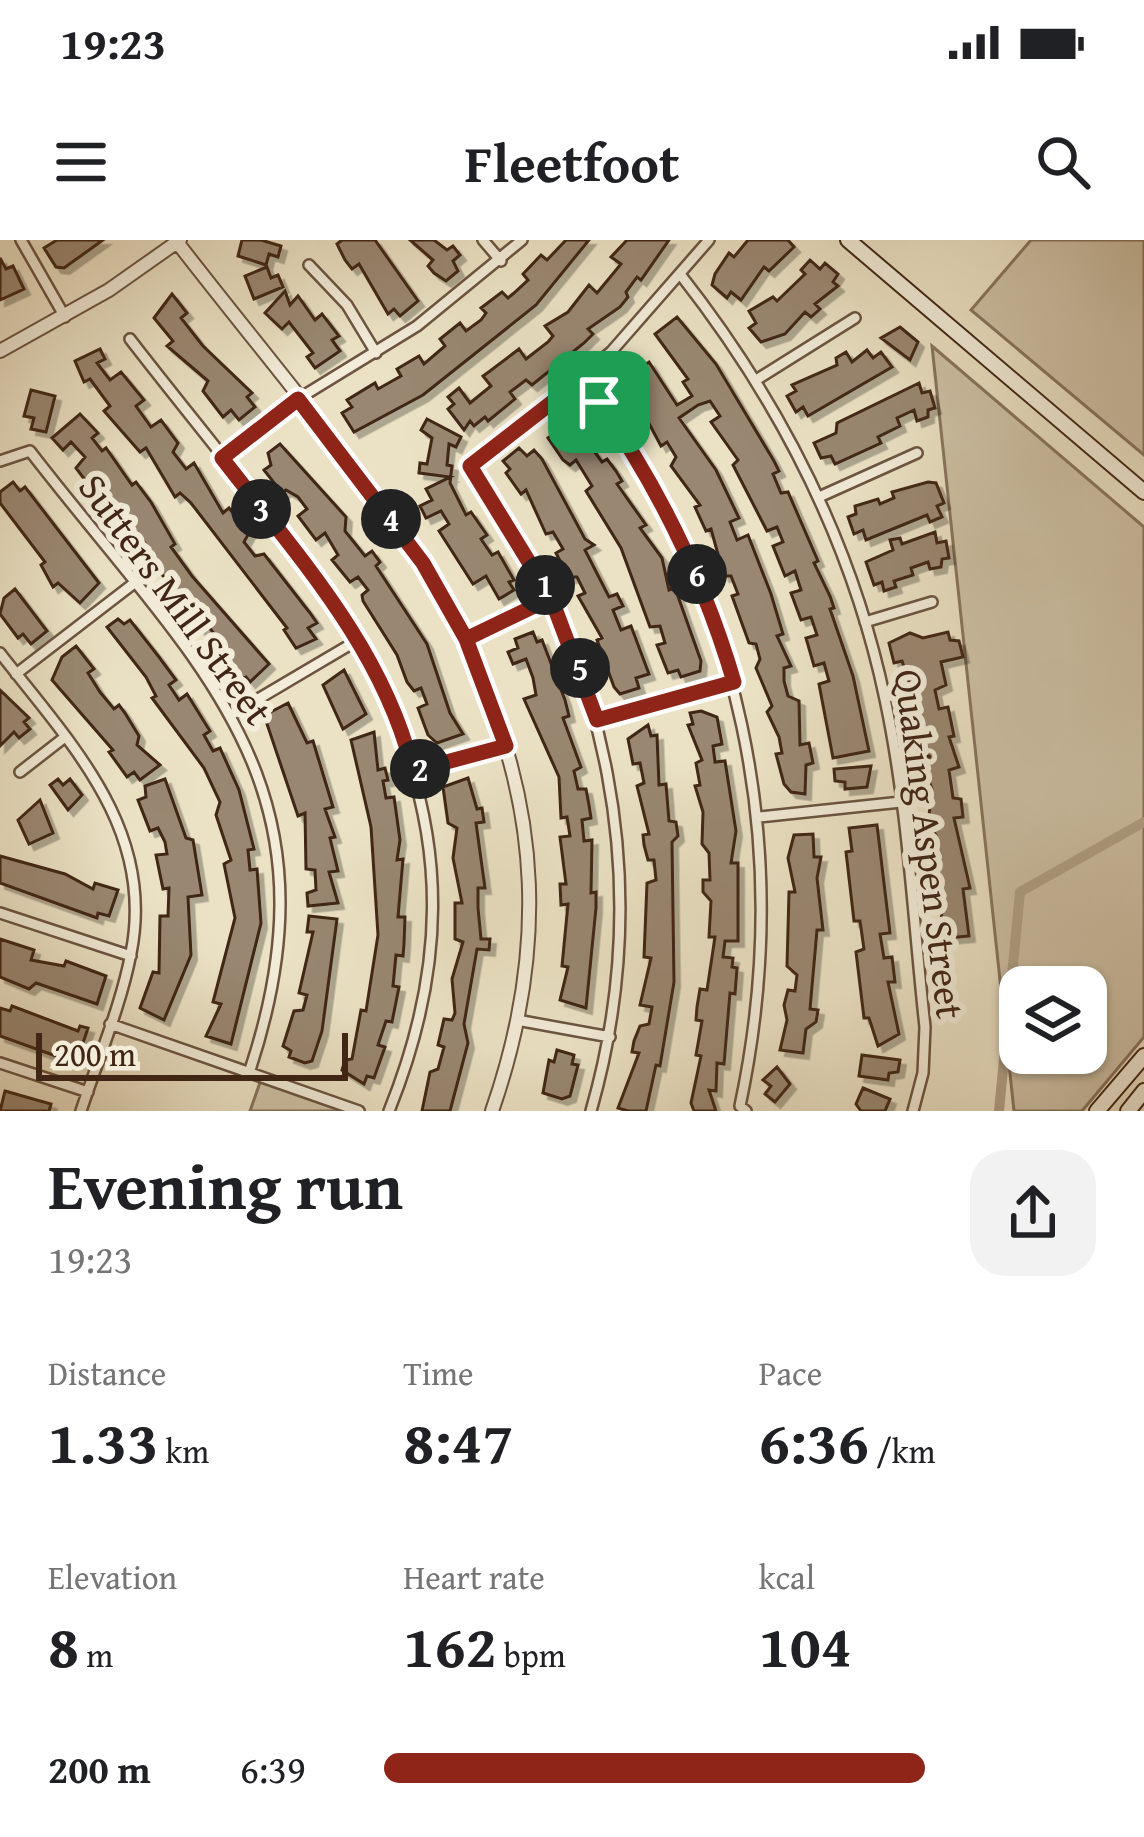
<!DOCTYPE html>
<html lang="en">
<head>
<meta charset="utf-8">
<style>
	:root { --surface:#fff; --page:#f2f2f2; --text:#202124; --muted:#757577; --accent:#8f2418 }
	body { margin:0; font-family:"Gentium Book Plus",serif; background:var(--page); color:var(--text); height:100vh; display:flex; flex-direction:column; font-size:45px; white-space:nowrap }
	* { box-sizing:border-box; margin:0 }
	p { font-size:39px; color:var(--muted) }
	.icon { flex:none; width:66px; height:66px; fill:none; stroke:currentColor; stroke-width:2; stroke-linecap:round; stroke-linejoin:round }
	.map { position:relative; height:871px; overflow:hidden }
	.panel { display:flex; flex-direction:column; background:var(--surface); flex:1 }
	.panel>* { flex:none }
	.controls { position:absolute; left:999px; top:726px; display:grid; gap:24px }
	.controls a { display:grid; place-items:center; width:108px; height:108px; border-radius:24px; background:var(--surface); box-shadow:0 3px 9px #0004; font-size:60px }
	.scale { position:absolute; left:36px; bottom:30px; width:312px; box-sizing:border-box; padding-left:12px; border:6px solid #412515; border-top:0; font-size:33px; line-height:42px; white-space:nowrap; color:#412515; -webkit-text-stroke:9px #f2ecd9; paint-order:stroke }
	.pin { position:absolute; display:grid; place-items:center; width:102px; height:102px; color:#fff; margin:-51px; border-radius:24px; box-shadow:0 6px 18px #0006 }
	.km { position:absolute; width:60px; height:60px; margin:-30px; border-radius:50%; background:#222; color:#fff; font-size:33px; line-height:60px; text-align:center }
	.round { display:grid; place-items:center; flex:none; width:126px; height:126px; border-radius:36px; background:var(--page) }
	.headline { display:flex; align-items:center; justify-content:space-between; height:204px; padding:0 48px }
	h1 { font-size:66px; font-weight:600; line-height:90px }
	.figures { display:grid; grid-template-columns:repeat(3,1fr); gap:18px; height:204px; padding:12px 48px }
	.figures div { display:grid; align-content:center }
	.figures b { font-size:60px; font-weight:600 }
	.figures small { font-size:33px; font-weight:400 }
	.figures p { font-size:33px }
	ul { padding:0 48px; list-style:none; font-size:39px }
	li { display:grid; grid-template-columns:192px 144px 1fr; align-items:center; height:90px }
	li i { height:30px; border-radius:15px; background:var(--accent) }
	.status { display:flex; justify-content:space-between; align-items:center; height:84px; padding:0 60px; background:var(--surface); direction:ltr }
	.status svg { height:33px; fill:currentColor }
	header { display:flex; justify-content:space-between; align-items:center; height:156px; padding:0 48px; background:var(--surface); font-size:54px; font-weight:600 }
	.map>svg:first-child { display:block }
	.green { fill:#cec2a7; stroke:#88745e; stroke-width:3; fill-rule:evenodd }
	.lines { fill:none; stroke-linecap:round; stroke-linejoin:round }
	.canal { stroke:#b1a289; stroke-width:10 }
	.building { fill:#998771; stroke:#412515; stroke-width:3; filter:url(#shadow) }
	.minor-casing { stroke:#6c5441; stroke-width:14 }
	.tertiary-casing { stroke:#6c5441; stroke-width:16 }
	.secondary-casing { stroke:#412515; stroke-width:18 }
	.minor { stroke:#f2ecd9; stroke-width:9 }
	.tertiary { stroke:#f2ecd9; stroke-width:12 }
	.secondary { stroke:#f2ecd9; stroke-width:14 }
	.route-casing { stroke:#fff; stroke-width:24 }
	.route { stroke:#8f2418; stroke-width:15 }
	.labels { text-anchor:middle; stroke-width:12; stroke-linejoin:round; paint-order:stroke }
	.street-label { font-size:39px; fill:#412515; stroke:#f2ecd9 }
</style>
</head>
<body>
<div class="status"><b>19:23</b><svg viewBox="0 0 49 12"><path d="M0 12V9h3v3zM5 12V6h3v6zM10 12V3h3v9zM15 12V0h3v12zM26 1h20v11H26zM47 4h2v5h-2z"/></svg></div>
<header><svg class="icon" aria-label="menu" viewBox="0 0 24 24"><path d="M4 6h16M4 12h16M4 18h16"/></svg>Fleetfoot<svg class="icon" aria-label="search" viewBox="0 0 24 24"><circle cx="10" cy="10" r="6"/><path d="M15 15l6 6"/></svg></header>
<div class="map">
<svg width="1144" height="871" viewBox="0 0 1144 871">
	<defs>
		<filter id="shadow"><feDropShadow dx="5.5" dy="5.5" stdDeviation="0" flood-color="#0004"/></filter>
	</defs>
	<rect width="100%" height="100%" fill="#ebe2c5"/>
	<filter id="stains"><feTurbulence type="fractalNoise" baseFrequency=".00167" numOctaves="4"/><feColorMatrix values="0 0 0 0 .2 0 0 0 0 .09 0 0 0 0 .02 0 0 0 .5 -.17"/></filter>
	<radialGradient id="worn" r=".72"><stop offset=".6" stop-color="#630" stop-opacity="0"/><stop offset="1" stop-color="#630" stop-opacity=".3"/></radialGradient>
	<path class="green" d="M1031,0H1144V215L971,70Z
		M932,106L1144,287V797L1082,871H1014ZM1020,747H1086V813H1020Z
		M263,834L359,871H250Z"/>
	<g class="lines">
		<path class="canal" d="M999,871L1020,652L1144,582"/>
	</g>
	<path class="building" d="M57,0H103L64,28L56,27L44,8Z
		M242,0H261L281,6L278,17L269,14L266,25L238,16Z
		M342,0H375L418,61L400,76L394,69L388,74L359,24L352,29L345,20L337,4Z
		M410,0H434L447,10L453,6L460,15L453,21L458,31L446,41L434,33L428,26L433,20Z
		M566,0H589L536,65L423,155L354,192L342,173L352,167L347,160L375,143L378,149L401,136L397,129L419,116L424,124L445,106L440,99L460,83L466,91L481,80L486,73L481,68L502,52L508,58L514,53L528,40L523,34L541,15L547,20Z
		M627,0H669L641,40L637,37L626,52L628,57L620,67L588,89L593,94L584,103L532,145L526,140L510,152L515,159L488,181L485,177L474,186L470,181L464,190L448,169L454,164L448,157L459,148L470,163L491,146L483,136L490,131L519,109L526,119L548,102L553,96L545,86L568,72L589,45L597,53L621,24L611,17Z
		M748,0H788L794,7L769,31L764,27L741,60L731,52L727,58L712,45L715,34L729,13L734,17Z
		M0,18L6,29L13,26L24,49L0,60Z
		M810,20L820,29L825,23L838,34L833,42L838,46L815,64L820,69L811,77L805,72L785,94L761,102L749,88L756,83L749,71L773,57L777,61L805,34L801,30Z
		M267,27L271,38L278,35L283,47L254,59L245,36Z
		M285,51L290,65L298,56L315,80L322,74L339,96L332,100L340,111L315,128L307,117L313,113L289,82L282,89L265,73Z
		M172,54L187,73L181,78L203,106L252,153L247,157L255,167L239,180L231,170L223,177L203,151L208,141L167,106L173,101L154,78Z
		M677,77L716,124L774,221L779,231L773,234L781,253L788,252L818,321L814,323L830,356L834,368L830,369L853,436L869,511L833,518L819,444L829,441L824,423L814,426L806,398L817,395L811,377L801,380L791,353L801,350L795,331L785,336L773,306L783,302L777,287L767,291L733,225L738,220L711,182L720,176L710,161L698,165L679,178L716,230L739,278L730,282L737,300L748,295L771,354L783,394L777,396L791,426L784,428V441L788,456L799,461L800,505L809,503L813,523L806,525L805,554L791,552L784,544L776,514L782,513L779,497L767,472L772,466L756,428L760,419L756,404L749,403L732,356L738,354L731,336H724L711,289L706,291L695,267L700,265L671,226L676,217L667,202L661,206L638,163L634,166L619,145L618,132L633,121L639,129L649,122L677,165L692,156L683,142L688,139L655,94Z
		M900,87L918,102L910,120L881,98Z
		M100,109L105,119L97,123L110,140L121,132L144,160L136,166L151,187L161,180L178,203L173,212L186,229L194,223L223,273L229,268L249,293L244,302L255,316L264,314L310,373L317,383L308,388L316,399L296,408L284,390L287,388L191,263L180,253L175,257L146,208L140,212L104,171L110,166L90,139L84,142L75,121Z
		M867,110L873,118L881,112L892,127L808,176L803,167L796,172L787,156L796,151L792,145L837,125L836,118L846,112L852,122Z
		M919,143L922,153L930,151L935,168L928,170V177L917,181L914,170L897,178L900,186L878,197L881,203L835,224L831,216L821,218L814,203L836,193L837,183Z
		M31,150L55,156L46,192L31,189L34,178L24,176Z
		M568,173L588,190L594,199L588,203L602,222L607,219L616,231L622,241L617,244L646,285L640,288L662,318L669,350L675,348L701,421L700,431L681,437L678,430L668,433L657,405L665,403L660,386L650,387L621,308L586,251L592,246L576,220L570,225L563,220L548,198L558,191L553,183Z
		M80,174L98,193L92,198L102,211L106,208L132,245L136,242L151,262L175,304L171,307L192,336L269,424L250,442L246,437L237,441L213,405L219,400L208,386L201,390L183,368L189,363L147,319L151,312L138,293L131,299L113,276L121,270L111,257L103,251L97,256L76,228L85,217L71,202L63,210L52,198Z
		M427,179L461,197L456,207L449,204L447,225L452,226L450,243L466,275L471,272L487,295L481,299L492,315L498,312L514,340L509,342L514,350L499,359L486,336L473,344L439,291L449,284L441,271L426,278L420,266L432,260L426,249L450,237L419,233L420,223L427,224L432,198L421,190Z
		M280,204L346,277L345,291L365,316L372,311L380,322L376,326L427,404L450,473L463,494L437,503L428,495L418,468L427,464L421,448L414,451L407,442L397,415L363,361L362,355L368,350L358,337L350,342L332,320L338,315L325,293L316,300L298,276L307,269L298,257L286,250L282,253L264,230L271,225L268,213Z
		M519,208L527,216L534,210L542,219L585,299L594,305L585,310L609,357L617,354L623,366L613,370L621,390L631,386L649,434L636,438L639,448L620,454L614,447L597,400L602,398L578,356L585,353L577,337H568L556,313L563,309L553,292L546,294L526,250L521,254L506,233L510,229L503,221Z
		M13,242L20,251L25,247L99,343L80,363L58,343L53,347L41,325L45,322L0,263V252Z
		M928,242L936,243L944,263L937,266L942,277L930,282L927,275L866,300L863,290L854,294L848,277L856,274L855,266L878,259L880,264L894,258L892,252Z
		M935,292L937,303L946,301L949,318L942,319L941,327L930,329L928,322L911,328L913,335L894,341L896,347L884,351L882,342L874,345L866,322L893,310L890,300L900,298L902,304Z
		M15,349L47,391L31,404L23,394L18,398L0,374L4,358Z
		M118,379L124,384L130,380L159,417L176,440L169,445L179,460L187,454L210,491L204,495L213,511L220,508L239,550L254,609L248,610L250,630L257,629L261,683L231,804L206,796L221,764L213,762L235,678L224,624L231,620L216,575L220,562L204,528L152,458L156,456L146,437L107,387Z
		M533,392L537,402L542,400L565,460L569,476L563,478L581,527L574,531L578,549H586L589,565L591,578L582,580L584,601L592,600L591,653L596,652V668L586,768L560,760L568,727L562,726L568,664L561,665L560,644H566L560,597L570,596L567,577L561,578L559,537L524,459L536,455L533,438L526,419L513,424L508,412L518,408L515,399Z
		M948,392L950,400L959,401L963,417L941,422L946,445L935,450L939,469L948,467L954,496L949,497L959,527L949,530L953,558L961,559L963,577L954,578L970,648L963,649L969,696L947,698L946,689L940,690L943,663L934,632L939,631L936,595L928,584L932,549L922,523L928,521L913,475L920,474L902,421L894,423L889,403L910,393L923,398Z
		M76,406L94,429L88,433L100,452L114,469L119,465L125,473L139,496L137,505L160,525L140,540L134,532L127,537L109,512L113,510L52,440L62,417Z
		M344,430L366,474L343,489L323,445Z
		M0,450L29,478L24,482L30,489L19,498L14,492L0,506Z
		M288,463L307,503L313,501L333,567L325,569L335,597L330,598L338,631L329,632L338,663L308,666L307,653L316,650L315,630L306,629L305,573L298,576L266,481L265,475Z
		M701,471L717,477L722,504L713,506L715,522L725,521L736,591L731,623H738V701H725L723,717L733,718L732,727L737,728L735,754L730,753L724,824L717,823L716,851L709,850L716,871H694L691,863L701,816L696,815L702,781L696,780L697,767L700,749L707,750L715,697H709L711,661L703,652V640H710L709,613L702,604L703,572L695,546L700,545L696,523L702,520L688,485L693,484L690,473Z
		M648,485L651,496L657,495L659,545L666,544L669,581L676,582L678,596L672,602L674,742L660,826L656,825L646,871H628L618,868L639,813L632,812L634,801L640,786L649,784L652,767L640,765L651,718L644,717L647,643L656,640L654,620H648L644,605L643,595L649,594L637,546L644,543L640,523L633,524L628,499Z
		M374,492L378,530L385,528L388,540L383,541L386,558L394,557L400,600L397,620L403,619L398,677H405L404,704L403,716L396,715L393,746L399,747L392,782L386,781L378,805L385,807L374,838L367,836L364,844L342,830L345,820L352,819L361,770L366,771L378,695L371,587L351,500Z
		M871,526L867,547L845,549V542L835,541L834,529Z
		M468,538L477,569L482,568L484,582L476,583L485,648H478V668L481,699H490L489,710L477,709L464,784L468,803L450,871H422L430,832L438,829L444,807L438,805L444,779L452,780L455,773L452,739L463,702L455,699V663H462L453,618L457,588L448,583L443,547Z
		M58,539L63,545L70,539L82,555L68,570L50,545Z
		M165,539L186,598L193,600L202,655L188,657L191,715L164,780L140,768L153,732L159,733L160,676H168L169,648L163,649L156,615L167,614L165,602L158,588L150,591L138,560L146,557L145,546Z
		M40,560L53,593L29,604L18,580Z
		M877,585L890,693L880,694L884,718L892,717L895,742H888L899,794L878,806L869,778H864L856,712L864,709L860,681H854L846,612L852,611L849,588Z
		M813,594L814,617H821L817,638L823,690H817L810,769L818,770L816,782L806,789L803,813L780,810L787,780L784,765L788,750L795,751L797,735L787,726L789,652H795L788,618L794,595Z
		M0,616L65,634L93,649L95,643L118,650L109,676L98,673L97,678L0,643Z
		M309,676L337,679L322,791L312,821L305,823L289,817L291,811L283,806L294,771L303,770L307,755L299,753L313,692H307Z
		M0,699L34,710L31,720L64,726L66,721L106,736L97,764L36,743L29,749L0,737Z
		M12,766L78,791L80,786L88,788L79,815L70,812L67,820L0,796V768L10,771Z
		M557,810L574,815L572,824L578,825L570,856L562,859L543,853L549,820L554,822Z
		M862,815L900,820L898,832L889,833L888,840L859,836Z
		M777,827L790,844L775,862L765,854L771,846L763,840Z
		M863,848L890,859L885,871H861L856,864Z
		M5,851L51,864L49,871H0Z"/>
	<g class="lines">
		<defs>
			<path id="minor" d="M21,0L65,77
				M483,0L501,21
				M309,25L347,65L376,113
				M680,34C779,160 852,302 885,459C908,567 913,678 925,787L923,833L913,871
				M130,99C319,344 524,537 389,871
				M582,139C742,351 795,607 740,866L746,871
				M756,140L855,78
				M222,218L298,159L417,86L522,0
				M0,221L30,211C195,425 346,538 250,830
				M819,257L917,213
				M865,382L932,362
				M466,399L551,358
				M0,413C70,503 156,589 131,713C121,766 98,819 81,871
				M16,434L133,344
				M231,475L358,400
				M597,480L734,442
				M413,531L506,505
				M20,532L65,497
				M759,577L901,562
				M0,673L131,716
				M517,780L610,797
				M110,784L359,871
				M0,823L88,852
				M591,871C655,647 611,411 469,227L611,112L709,0"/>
			<path id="tertiary" d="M177,2C386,273 622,497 492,871
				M0,111L109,50L180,0"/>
			<path id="secondary" d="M848,0L1144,252
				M1097,871L1144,816
				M1128,871L1144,851"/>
		</defs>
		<use href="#minor" class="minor-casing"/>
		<use href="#tertiary" class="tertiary-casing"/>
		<use href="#secondary" class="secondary-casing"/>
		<use href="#minor" class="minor"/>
		<use href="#tertiary" class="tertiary"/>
		<use href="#secondary" class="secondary"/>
	</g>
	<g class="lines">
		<defs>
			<path id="route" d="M599,162L582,139L470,226L551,358L466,399L506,506L413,531C384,409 296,314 222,218L298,159L423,323L466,399L551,358L597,480L734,442C704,340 660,249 599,162"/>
		</defs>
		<use href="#route" class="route-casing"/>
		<use href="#route" class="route"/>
	</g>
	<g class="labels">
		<g class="street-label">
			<text transform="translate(176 359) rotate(54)" y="14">Sutters Mill Street</text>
			<text transform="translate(930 604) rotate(83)" y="14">Quaking Aspen Street</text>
		</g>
	</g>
	<rect width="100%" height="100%" filter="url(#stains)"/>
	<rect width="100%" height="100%" fill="url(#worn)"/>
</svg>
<div class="controls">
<a><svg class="icon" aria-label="layers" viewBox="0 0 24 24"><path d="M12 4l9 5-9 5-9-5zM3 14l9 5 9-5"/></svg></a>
</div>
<div class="scale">200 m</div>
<div class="pin" style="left:599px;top:162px;background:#1e9e55"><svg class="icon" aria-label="arrive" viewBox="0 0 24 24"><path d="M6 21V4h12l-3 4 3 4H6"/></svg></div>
<b class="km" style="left:545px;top:345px">1</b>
<b class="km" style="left:420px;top:529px">2</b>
<b class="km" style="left:261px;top:269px">3</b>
<b class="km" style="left:391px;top:279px">4</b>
<b class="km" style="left:580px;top:428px">5</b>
<b class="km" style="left:697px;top:334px">6</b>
</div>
<section class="panel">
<div class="headline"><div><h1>Evening run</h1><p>19:23</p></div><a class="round"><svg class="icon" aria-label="share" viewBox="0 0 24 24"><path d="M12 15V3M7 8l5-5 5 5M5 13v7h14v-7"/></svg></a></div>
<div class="figures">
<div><p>Distance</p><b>1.33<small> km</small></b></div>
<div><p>Time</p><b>8:47</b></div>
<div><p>Pace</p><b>6:36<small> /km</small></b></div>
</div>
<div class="figures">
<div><p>Elevation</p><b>8<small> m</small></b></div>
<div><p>Heart rate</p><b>162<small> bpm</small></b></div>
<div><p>kcal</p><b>104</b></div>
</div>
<ul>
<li><b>200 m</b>6:39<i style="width:76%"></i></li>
</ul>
</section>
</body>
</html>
